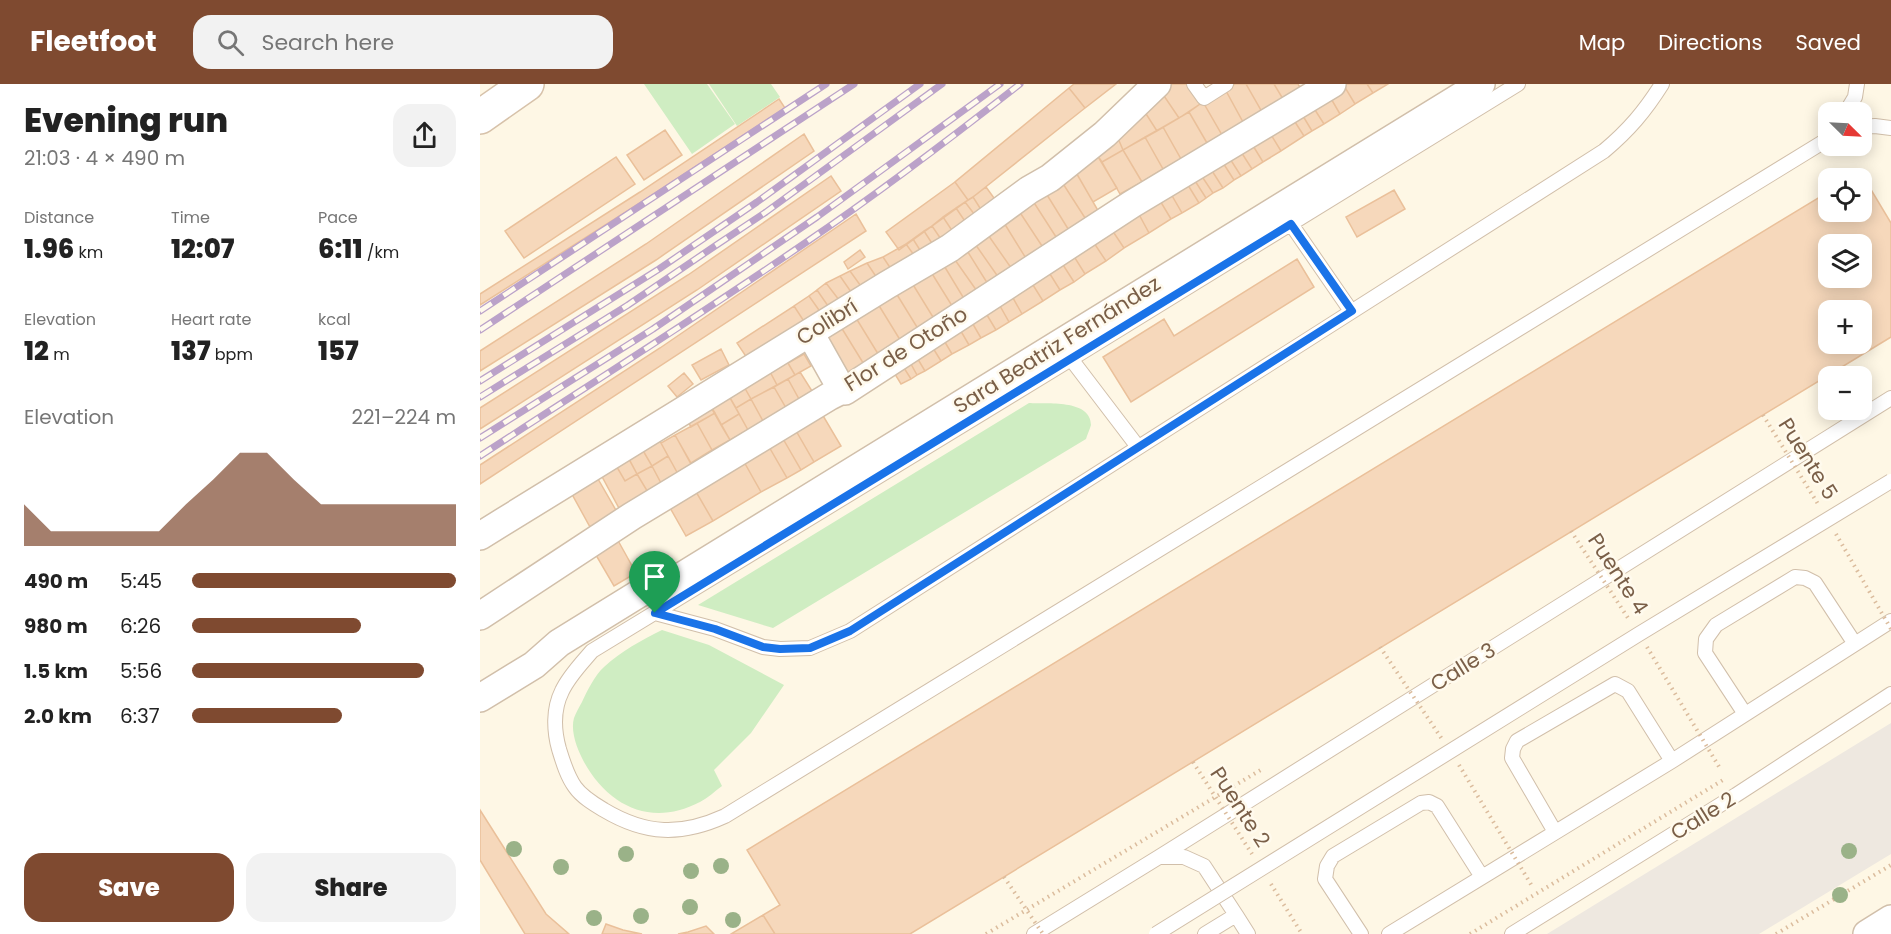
<!DOCTYPE html>
<html lang="en">
<head>
<meta charset="utf-8">
<style>
	:root { --surface:#fff; --page:#f2f2f2; --text:#222; --muted:#767676; --accent:#7f4a30 }
	body { margin:0; font-family:Poppins,sans-serif; background:var(--page); color:var(--text); height:100vh; display:flex; flex-direction:column; font-size:22px; white-space:nowrap }
	* { box-sizing:border-box; margin:0 }
	p { font-size:20px; color:var(--muted) }
	.icon { flex:none; width:33px; height:33px; fill:none; stroke:currentColor; stroke-width:2; stroke-linecap:round; stroke-linejoin:round }
	.map { position:relative; flex:1; overflow:hidden }
	.sheet { display:flex; flex-direction:column; background:var(--surface); width:480px }
	.sheet>* { flex:none }
	.needle { width:39px; rotate:114deg }
	.fabs { position:absolute; left:1338px; top:18px; display:grid; gap:12px }
	.fabs a { display:grid; place-items:center; width:54px; height:54px; border-radius:12px; background:var(--surface); box-shadow:0 3px 15px #0003; font-size:30px }
	.pin { position:absolute; display:grid; place-items:center; width:51px; height:51px; color:#fff; margin:-62px -26px; border-radius:50% 50% 50% 0; rotate:-45deg; box-shadow:0 0 6px #0007 }
	.pin .icon { rotate:45deg }
	.round { display:grid; place-items:center; flex:none; width:63px; height:63px; border-radius:18px; background:var(--page) }
	.summary { display:flex; align-items:center; justify-content:space-between; height:102px; padding:0 24px }
	h1 { font-size:33px; font-weight:800; line-height:45px }
	.metrics { display:grid; grid-template-columns:repeat(3,1fr); gap:9px; height:102px; padding:6px 24px }
	.metrics div { display:grid; align-content:center }
	.metrics b { font-size:26px; font-weight:800 }
	.metrics small { font-size:16px; font-weight:400 }
	.metrics p { font-size:16px }
	.chart { height:168px; padding:12px 24px }
	.chart p { display:flex; justify-content:space-between }
	.chart svg { width:100%; height:108px; margin-top:6px; fill:var(--accent); opacity:.7 }
	.cta { display:flex; gap:12px; margin-top:auto; padding:12px 24px }
	.cta a { flex:1; height:69px; border-radius:18px; background:var(--accent); color:#fff; font-size:24px; font-weight:800; line-height:69px; text-align:center }
	.cta a+a { background:var(--page); color:var(--text) }
	ul { padding:0 24px; list-style:none; font-size:20px }
	li { display:grid; grid-template-columns:96px 72px 1fr; align-items:center; height:45px }
	li i { height:15px; border-radius:8px; background:var(--accent) }
	header { display:flex; align-items:center; gap:36px; box-sizing:border-box; height:84px; padding:0 30px; background:var(--accent); color:#fff }
	header strong { font-size:28px }
	nav { display:flex; gap:33px; margin-inline-start:auto; font-size:21px }
	.search { width:420px; height:54px; background:var(--page); display:flex; align-items:center; gap:15px; box-sizing:border-box; padding:0 21px; border-radius:18px; color:var(--muted); font-size:22px }
	main { display:flex; flex:1; min-height:0 }
	.map>svg:first-child { display:block }
	.industrial { fill:#eee8e0 }
	.green { fill:#cfedc2 }
	.building { fill:#f6d8bb; stroke:#eac09a; stroke-width:1.5; fill-rule:evenodd }
	.lines { fill:none; stroke-linecap:round; stroke-linejoin:round }
	.lane-casing { stroke:#d1bfaa; stroke-width:16 }
	.street-casing { stroke:#d1bfaa; stroke-width:30 }
	.secondary-casing { stroke:#d7c2aa; stroke-width:36 }
	.path { stroke:#dbbc9d; stroke-width:4; stroke-dasharray:1.5 4.5; stroke-linecap:butt }
	.lane { stroke:#fff; stroke-width:14 }
	.street { stroke:#fff; stroke-width:27 }
	.secondary { stroke:#fff; stroke-width:33 }
	.rail-casing { stroke:#bba2c9; stroke-width:7 }
	.rail { stroke:#fffaed; stroke-width:4.5; stroke-dasharray:14; stroke-linecap:butt }
	.lane-bridge-casing { stroke:#d1bfaa; stroke-width:16; stroke-linecap:butt }
	.path-bridge { stroke:#dbbc9d; stroke-width:4; stroke-dasharray:1.5 4.5; stroke-linecap:butt }
	.lane-bridge { stroke:#fff; stroke-width:14 }
	.tree { fill:#9ab288 }
	.route-casing { stroke:#fff; stroke-width:12 }
	.route { stroke:#1a73e8; stroke-width:8 }
	.labels { text-anchor:middle; stroke-width:5; stroke-linejoin:round; paint-order:stroke }
	.street-label { font-size:21px; fill:#7a5f48; stroke:#fffaed }
</style>
</head>
<body>
<header>
<strong>Fleetfoot</strong>
<div class="search"><svg class="icon" aria-label="search" viewBox="0 0 24 24"><circle cx="10" cy="10" r="6"/><path d="M15 15l6 6"/></svg>Search here</div>
<nav><a>Map</a><a>Directions</a><a>Saved</a></nav>
</header>
<main>
<section class="sheet">
<div class="summary"><div><h1>Evening run</h1><p>21:03 · 4 × 490 m</p></div><a class="round"><svg class="icon" aria-label="share" viewBox="0 0 24 24"><path d="M12 15V3M7 8l5-5 5 5M5 13v7h14v-7"/></svg></a></div>
<div class="metrics">
<div><p>Distance</p><b>1.96<small> km</small></b></div>
<div><p>Time</p><b>12:07</b></div>
<div><p>Pace</p><b>6:11<small> /km</small></b></div>
</div>
<div class="metrics">
<div><p>Elevation</p><b>12<small> m</small></b></div>
<div><p>Heart rate</p><b>137<small> bpm</small></b></div>
<div><p>kcal</p><b>157</b></div>
</div>
<div class="chart"><p><span>Elevation</span>221–224 m</p>
<svg viewBox="0 0 160 44" preserveAspectRatio="none"><path d="M0 44V27L10 38L20 38L30 38L40 38L50 38L60 27L70 17L80 6L90 6L100 17L110 27L120 27L130 27L140 27L150 27L160 27V44z"/></svg>
</div>
<ul>
<li><b>490 m</b>5:45<i style="width:100%"></i></li>
<li><b>980 m</b>6:26<i style="width:64%"></i></li>
<li><b>1.5 km</b>5:56<i style="width:88%"></i></li>
<li><b>2.0 km</b>6:37<i style="width:57%"></i></li>
</ul>
<div class="cta"><a>Save</a><a>Share</a></div>
</section>
<div class="map">
<svg width="1411" height="850" viewBox="0 0 1411 850">
	<rect width="100%" height="100%" fill="#fef7e5"/>
	<path class="industrial" d="M1411,639V770L1279,850H1067Z"/>
	<path class="green" d="M164,0H227L255,40L212,70Z
		M229,0H291L300,13L257,42Z
		M549,319C566,320 611,315 611,341C610,345 607,351 606,355L293,544L218,521Z
		M182,546L229,561L304,601L271,649L234,686L242,702C235,707 228,714 220,718C172,743 129,723 104,678C98,667 90,648 94,634C96,629 99,623 102,618C107,607 115,591 124,583C141,567 162,556 182,546Z"/>
	<path class="building" d="M594,0H636L605,24L589,4Z
		M687,0H710L723,18L699,34L680,6Z
		M755,0H766L782,28L763,38L745,5Z
		M766,0H794L803,15L782,28Z
		M794,0H818L821,5L803,15Z
		M863,0H887L893,9L875,20Z
		M863,0L875,20L860,30L846,6Z
		M887,0H908L893,9Z
		M589,4L605,24L493,113L488,116L475,98Z
		M745,5L763,38L742,51L723,18Z
		M680,6L699,34L677,47L661,22Z
		M846,6L860,30L844,40L828,15Z
		M299,15L305,24L166,115L0,221V210L160,108Z
		M828,15L844,40L832,47L817,22Z
		M723,18L742,51L727,59L709,28Z
		M661,22L677,47L643,66L634,45Z
		M817,22L832,47L824,52L808,27Z
		M808,27L824,52L801,67L785,41Z
		M709,28L727,59L701,75L683,43Z
		M785,41L801,67L783,78L767,52Z
		M683,43L701,75L683,85L665,53Z
		M634,45L643,66L622,78L617,71Z
		M185,46L202,71L164,96L147,71Z
		M324,50L334,67L176,176L0,287V267L166,160Z
		M767,52L783,78L772,85L756,60Z
		M665,53L683,85L662,98L643,66Z
		M756,60L772,85L761,92L745,67Z
		M643,66L662,98L640,110L622,78Z
		M745,67L761,92L754,96L738,71Z
		M617,71L637,104L613,118L594,85Z
		M738,71L754,96L743,104L727,79Z
		M136,73L155,100L44,174L25,147Z
		M727,79L743,104L733,109L717,85Z
		M594,85L620,130L607,137L580,95Z
		M717,85L733,109L726,114L710,89Z
		M710,89L726,114L719,119L703,93Z
		M1381,89L1411,139V253L430,850H295L283,831L300,821L267,766L1348,108V128H1382V94H1371ZM1348,160H1382V194H1348ZM1348,226H1382V260H1348Z
		M351,92L361,107L217,206L0,345V324L208,191Z
		M703,93L719,119L702,129L687,103Z
		M580,95L607,137L590,148L564,106Z
		M475,98L488,116L419,166L406,148Z
		M506,103L522,125L507,135L493,113Z
		M687,103L702,129L691,135L676,110Z
		M564,106L590,148L578,156L551,114Z
		M914,106L925,125L877,153L866,133Z
		M676,110L691,135L669,149L655,123Z
		M493,113L507,135L501,139L485,118Z
		M551,114L578,156L564,165L537,124Z
		M485,118L501,139L491,146L476,124Z
		M655,123L669,149L644,164L628,140Z
		M476,124L491,146L477,154L463,133Z
		M537,124L564,165L547,176L521,134Z
		M376,130L386,147L0,400V381L180,264Z
		M463,133L477,154L465,161L452,142Z
		M521,134L547,176L534,188L506,148Z
		M628,140L644,164L626,177L610,153Z
		M452,142L465,161L457,167L444,147Z
		M444,147L457,167L445,174L433,155Z
		M506,148L534,188L521,197L493,157Z
		M610,153L626,177L605,190L590,166Z
		M433,155L445,174L439,178L426,160Z
		M493,157L521,197L511,205L486,165Z
		M426,160L439,178L417,194L403,173Z
		M486,165L511,205L499,210L473,173Z
		M380,166L385,173L368,185L364,178Z
		M590,166L605,190L594,198L578,173Z
		M403,173L417,194L403,203L387,179Z
		M473,173L499,210L486,218L463,180Z
		M578,173L594,198L580,206L565,182Z
		M817,175L834,203L651,318L623,273L684,235L694,252Z
		M387,179L403,203L388,212L370,187Z
		M463,180L486,218L474,225L451,188Z
		M565,182L580,206L563,217L548,193Z
		M370,187L388,212L378,218L360,192Z
		M451,188L474,225L456,238L432,199Z
		M360,192L378,218L366,225L346,199Z
		M548,193L563,217L542,230L528,205Z
		M346,199L366,225L355,232L337,206Z
		M432,199L456,238L440,248L416,209Z
		M528,205L542,230L529,238L515,213Z
		M337,206L355,232L346,236L329,212Z
		M416,209L440,248L422,259L398,220Z
		M329,212L346,236L329,245L314,222Z
		M515,213L529,238L516,246L501,221Z
		M398,220L422,259L400,273L376,234Z
		M501,221L516,246L501,254L487,230Z
		M314,222L329,245L273,283L257,259Z
		M487,230L501,254L489,261L475,237Z
		M376,234L400,273L385,282L361,243Z
		M475,237L489,261L472,270L459,248Z
		M361,243L385,282L364,295L340,256Z
		M459,248L472,270L461,277L448,256Z
		M448,256L461,277L445,287L433,267Z
		M241,265L249,281L221,296L212,281Z
		M433,267L445,287L437,291L426,271Z
		M324,270L331,282L315,291L308,279Z
		M426,271L437,291L431,295L419,276Z
		M305,274L315,291L297,301L288,284Z
		M419,276L431,295L421,300L410,282Z
		M288,284L297,301L271,315L262,299Z
		M320,288L332,307L319,315L308,295Z
		M204,289L213,300L197,313L188,302Z
		M308,295L319,315L306,324L294,303Z
		M262,299L271,315L256,324L246,307Z
		M294,303L306,324L283,337L271,315Z
		M246,307L259,330L241,341L228,318Z
		M271,315L283,337L268,346L256,324Z
		M228,318L235,329L211,343L204,331Z
		M235,329L250,356L232,366L217,339Z
		M259,330L268,346L250,356L241,341Z
		M342,330L361,362L334,378L315,345Z
		M217,339L232,366L211,379L195,351Z
		M315,345L334,378L321,386L302,353Z
		M175,348L188,372L172,382L158,358Z
		M195,351L212,382L198,390L181,359Z
		M302,353L321,386L307,394L288,361Z
		M158,358L172,382L157,390L144,366Z
		M288,361L307,394L281,408L263,376Z
		M147,371L157,390L145,397L134,378Z
		M188,372L198,390L182,401L172,382Z
		M263,376L281,408L233,437L215,406Z
		M134,378L145,397L157,390L169,410L140,426L119,387Z
		M172,382L182,401L169,410L157,390Z
		M114,388L137,428L110,443L88,403Z
		M215,406L233,437L206,452L189,422Z
		M136,453L156,489L134,502L113,466Z
		M0,726L66,830L89,850H45L0,776Z
		M283,831L295,850H251Z
		M126,840L143,846L162,850H122Z
		M226,842L234,850H198L208,848Z"/>
	<g class="lines">
		<defs>
			<path id="lane" d="M714,0L724,14L746,0
				M1038,0L591,275L112,567C101,580 89,592 82,607C73,625 74,647 79,665C83,678 87,692 95,703C102,713 114,720 124,726C166,751 201,752 245,732L1348,55
				M1366,28L1375,13L1377,0
				M1382,43L1395,42L1411,44
				M811,140L871,227
				M591,275L658,363
				M175,529L235,545L283,563L300,565L330,564L370,547L1124,67C1149,46 1165,27 1182,0
				M1265,630L1225,569L1226,555L1236,541L1315,493L1325,494L1335,499L1375,560
				M1075,748L1032,674L1033,665L1037,657L1135,600L1148,607L1192,677
				M679,773H704L724,782L756,831
				M554,850L679,773L1411,314
				M725,850L756,831L768,850
				M881,850L845,795L847,782L853,772L941,719L949,718L957,722L1002,793
				M909,850L1192,677L1411,537
				M1032,850L1256,711L1411,610"/>
			<path id="street" d="M330,249L362,306
				M0,452L407,201L470,164L549,106L570,94L625,50L677,0
				M0,532L152,432L350,312L362,306L365,307L652,120L852,0
				M0,614L54,581L79,559L160,509L194,497L1001,0
				M1387,850L1411,835"/>
			<path id="secondary" d="M0,33L47,0"/>
		</defs>
		<use href="#lane" class="lane-casing"/>
		<use href="#street" class="street-casing"/>
		<use href="#secondary" class="secondary-casing"/>
		<path class="path" d="M791,800L822,850
			M506,850L784,684
			M990,850L1243,696
			M1296,850L1411,781"/>
		<use href="#lane" class="lane"/>
		<use href="#street" class="street"/>
		<use href="#secondary" class="secondary"/>
		<defs>
			<path id="rail" d="M0,227L346,0
				M0,246L374,0
				M0,297L179,185L277,118L440,0
				M0,313L148,221L235,162L286,128L462,0
				M0,354L173,245L337,133L520,0
				M0,372C109,301 220,231 328,157C400,108 471,54 540,0"/>
		</defs>
		<use href="#rail" class="rail-casing"/>
		<use href="#rail" class="rail"/>
		<defs>
			<path id="lane-bridge" d="M676,850L1159,550L1411,397"/>
		</defs>
		<use href="#lane-bridge" class="lane-bridge-casing"/>
		<path class="path-bridge" d="M1283,331L1338,420
			M1091,447L1150,537
			M1356,450L1411,545
			M900,563L962,655
			M1167,563L1241,686
			M713,678L772,770
			M979,681L1052,802
			M524,793L563,850"/>
		<use href="#lane-bridge" class="lane-bridge"/>
	</g>
	<g class="tree">
		<circle cx="34" cy="765" r="8"/>
		<circle cx="1369" cy="767" r="8"/>
		<circle cx="146" cy="770" r="8"/>
		<circle cx="241" cy="782" r="8"/>
		<circle cx="81" cy="783" r="8"/>
		<circle cx="211" cy="787" r="8"/>
		<circle cx="1360" cy="811" r="8"/>
		<circle cx="210" cy="823" r="8"/>
		<circle cx="161" cy="832" r="8"/>
		<circle cx="114" cy="834" r="8"/>
		<circle cx="253" cy="836" r="8"/>
	</g>
	<g class="lines">
		<defs>
			<path id="route" d="M811,140L872,227L370,547L330,564L300,565L283,563L235,545L175,529Z"/>
		</defs>
		<use href="#route" class="route-casing"/>
		<use href="#route" class="route"/>
	</g>
	<g class="labels">
		<g class="street-label">
			<text transform="translate(347 238) rotate(-32)" y="7">Colibrí</text>
			<text transform="translate(577 261) rotate(-32)" y="7">Sara Beatriz Fernández</text>
			<text transform="translate(426 265) rotate(-32)" y="7">Flor de Otoño</text>
			<text transform="translate(1328 375) rotate(58)" y="7">Puente 5</text>
			<text transform="translate(1138 490) rotate(57)" y="7">Puente 4</text>
			<text transform="translate(983 583) rotate(-32)" y="7">Calle 3</text>
			<text transform="translate(760 723) rotate(57)" y="7">Puente 2</text>
			<text transform="translate(1223 732) rotate(-32)" y="7">Calle 2</text>
		</g>
	</g>
</svg>
<div class="fabs">
<a><svg class="needle" viewBox="-14 -14 28 28"><path d="M0-13l5 13h-10z" fill="#e53935"/><path d="M0 13l5-13h-10z" fill="#767676"/></svg></a>
<a><svg class="icon" aria-label="locate" viewBox="0 0 24 24"><circle cx="12" cy="12" r="6"/><path d="M12 2v4M12 18v4M2 12h4M18 12h4"/></svg></a>
<a><svg class="icon" aria-label="layers" viewBox="0 0 24 24"><path d="M12 4l9 5-9 5-9-5zM3 14l9 5 9-5"/></svg></a>
<a>+</a>
<a>−</a>
</div>
<div class="pin" style="left:175px;top:529px;background:#1e9e55"><svg class="icon" aria-label="arrive" viewBox="0 0 24 24"><path d="M6 21V4h12l-3 4 3 4H6"/></svg></div>
</div>
</main>
</body>
</html>
